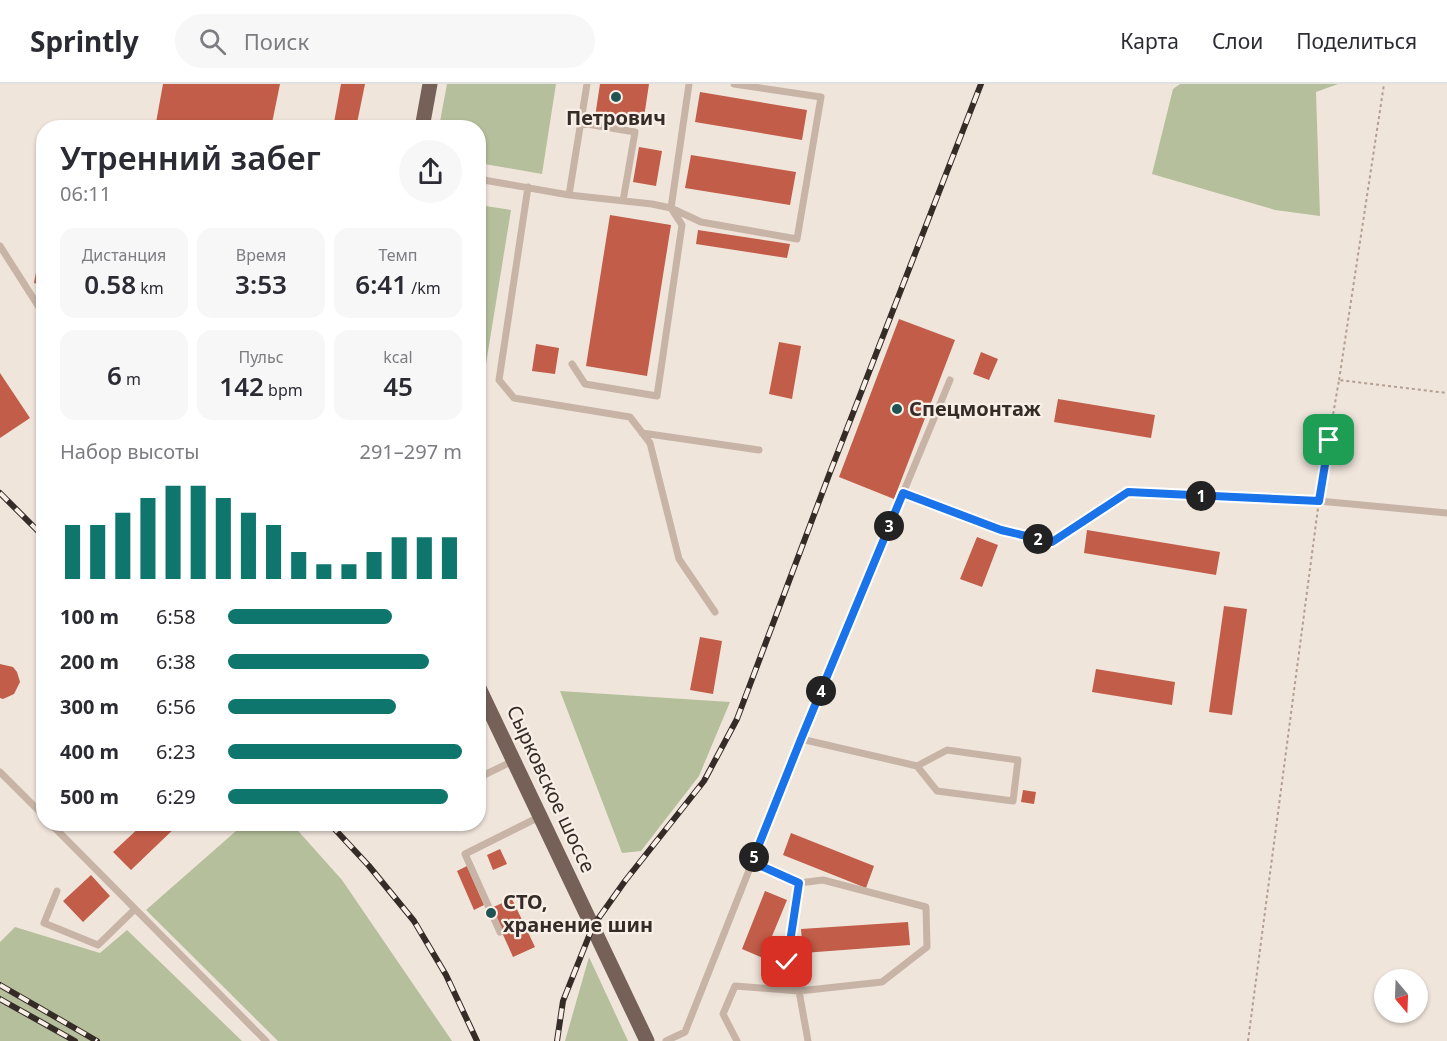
<!DOCTYPE html>
<html lang="ru">
<head>
<meta charset="utf-8">
<style>
	:root { --surface:#fff; --page:#f7f7f7; --text:#2b2b33; --muted:#7c7c81; --line:#e1e1e2; --accent:#0f766e }
	body { margin:0; font-family:"Noto Sans",sans-serif; background:var(--page); color:var(--text); height:100vh; display:flex; flex-direction:column; font-size:22px; white-space:nowrap }
	* { box-sizing:border-box; margin:0 }
	p { font-size:20px; color:var(--muted) }
	.icon { flex:none; width:33px; height:33px; fill:none; stroke:currentColor; stroke-width:2; stroke-linecap:round; stroke-linejoin:round }
	.map { position:relative; flex:1; overflow:hidden }
	.sheet { position:absolute; left:36px; top:36px; width:450px; height:711px; display:flex; flex-direction:column; background:var(--surface); border-radius:24px; box-shadow:0 2px 4px #0004 }
	.sheet>* { flex:none }
	.needle { width:39px; rotate:161deg }
	.tools { position:absolute; left:1374px; top:885px; display:grid; gap:12px }
	.tools a { display:grid; place-items:center; width:54px; height:54px; border-radius:50%; background:var(--surface); box-shadow:0 2px 4px #0004; font-size:30px }
	.pin { position:absolute; display:grid; place-items:center; width:51px; height:51px; color:#fff; margin:-26px; border-radius:12px; box-shadow:0 3px 9px #0006 }
	.km { position:absolute; width:30px; height:30px; margin:-15px; border-radius:50%; background:#222; color:#fff; font-size:16px; line-height:30px; text-align:center }
	.round { display:grid; place-items:center; flex:none; width:63px; height:63px; border-radius:32px; background:var(--page) }
	.summary { display:flex; align-items:center; justify-content:space-between; height:102px; padding:0 24px }
	h1 { font-size:33px; font-weight:600; line-height:45px }
	.metrics { display:grid; grid-template-columns:repeat(3,1fr); gap:9px; height:102px; padding:6px 24px }
	.metrics div { display:grid; align-content:center; border-radius:15px; background:var(--page); text-align:center }
	.metrics b { font-size:26px; font-weight:600 }
	.metrics small { font-size:16px; font-weight:400 }
	.metrics p { font-size:16px }
	.chart { height:168px; padding:12px 24px }
	.chart p { display:flex; justify-content:space-between }
	.chart svg { width:100%; height:108px; margin-top:6px; stroke:var(--accent); stroke-width:6 }
	ul { padding:0 24px; list-style:none; font-size:20px }
	li { display:grid; grid-template-columns:96px 72px 1fr; align-items:center; height:45px }
	li i { height:15px; border-radius:8px; background:var(--accent) }
	header { display:flex; align-items:center; gap:36px; box-sizing:border-box; height:84px; padding:0 30px; background:var(--surface); border-bottom:2px solid var(--line) }
	header strong { font-size:28px }
	nav { display:flex; gap:33px; margin-inline-start:auto; font-size:21px }
	.search { width:420px; height:54px; background:var(--page); display:flex; align-items:center; gap:15px; box-sizing:border-box; padding:0 21px; border-radius:33px; color:var(--muted); font-size:22px }
	.map>svg:first-child { display:block }
	.green { fill:#b5bf9b }
	.building { fill:#c15d48 }
	.lines { fill:none; stroke-linecap:round; stroke-linejoin:round }
	.path { stroke:#b49e91; stroke-width:2; stroke-dasharray:3 3; stroke-linecap:butt }
	.service { stroke:#c8b4a7; stroke-width:7 }
	.primary { stroke:#766159; stroke-width:15 }
	.rail-casing { stroke:#352b27; stroke-width:6 }
	.rail { stroke:#f8efe7; stroke-width:4; stroke-dasharray:11; stroke-linecap:butt }
	.route-casing { stroke:#fff; stroke-width:12 }
	.route { stroke:#1a73e8; stroke-width:8 }
	.poi-dot { fill:#1f5454; stroke:#f8efe7; stroke-width:2 }
	.labels { text-anchor:middle; stroke-width:4.5; stroke-linejoin:round; paint-order:stroke }
	.poi-label { font-size:20px; font-weight:bold; fill:#352b27; stroke:#f8efe7; text-anchor:start }
	.street-label { font-size:20px; fill:#352b27; stroke:#f8efe7 }
</style>
</head>
<body>
<header>
<strong>Sprintly</strong>
<div class="search"><svg class="icon" aria-label="search" viewBox="0 0 24 24"><circle cx="10" cy="10" r="6"/><path d="M15 15l6 6"/></svg>Поиск</div>
<nav><a>Карта</a><a>Слои</a><a>Поделиться</a></nav>
</header>
<div class="map">
<svg width="1447" height="957" viewBox="0 0 1447 957">
	<rect width="100%" height="100%" fill="#f0e5db"/>
	<path class="green" d="M447,0H556L542,90L479,79L478,44L439,43Z
		M1180,0H1338L1316,8L1320,132L1275,126L1152,90L1173,5Z
		M479,121L511,126L479,323L478,121Z
		M560,607L730,618L699,692L641,767L622,769Z
		M244,740H292L342,796L452,957H278L146,826Z
		M15,843L100,869L127,846L242,957H0V858Z
		M589,873L628,957H565Z"/>
	<path class="building" d="M163,0H280L271,44H155Z
		M341,0H365L356,44H333Z
		M600,0H649L643,40L595,33Z
		M700,8L807,26L802,56L695,38Z
		M639,63L662,67L656,102L633,98Z
		M691,71L796,88L790,121L685,104Z
		M610,131L671,141L647,292L586,282Z
		M698,146L790,160L787,174L696,160Z
		M42,157H44V201L34,199Z
		M899,235L955,256L894,415L839,393Z
		M779,258L801,262L792,315L769,310Z
		M536,260L559,264L555,290L532,287Z
		M981,268L998,275L989,296L973,290Z
		M0,289L30,334L0,354Z
		M1058,315L1155,331L1151,354L1054,338Z
		M1087,446L1220,468L1216,491L1084,469Z
		M977,453L998,461L982,503L960,495Z
		M1224,522L1247,525L1232,631L1209,628Z
		M700,553L722,557L713,610L690,606Z
		M0,580L13,583L17,588L20,598L14,610L3,615L0,614Z
		M1096,585L1175,598L1172,621L1092,608Z
		M1023,706L1036,708L1034,720L1021,718Z
		M143,740H179L131,786L113,768Z
		M791,749L874,782L866,804L783,771Z
		M500,765L507,780L493,786L487,771Z
		M467,782L484,821L474,826L457,787Z
		M91,791L110,812L83,838L63,817Z
		M765,807L787,816L763,874L742,865Z
		M512,815L535,863L513,873L491,824Z
		M908,838L910,861L803,869L801,845Z"/>
	<g class="lines">
		<path class="path" d="M1339,296L1384,0
			M1320,407L1339,296L1447,309
			M1248,957L1318,424"/>
		<path class="service" d="M581,39L635,48L623,117
			M366,44V41L379,44
			M478,95L569,111L652,120L671,124L701,138L797,155L821,13L734,0
			M528,103L499,296L514,314L630,333L650,359L679,475L715,528
			M569,111L587,0
			M0,162L44,231
			M572,280L585,300L657,312L682,141L671,124L689,0
			M642,349L759,366
			M903,409L1001,446L1052,458L1128,408L1319,417L1447,429
			M801,655L917,682L937,707L1013,717L1018,676L947,666L917,682
			M0,688L44,732
			M478,694L513,677
			M51,740L266,957
			M752,778L799,799L787,878L799,907L808,957
			M57,807L44,839L98,861L135,825
			M500,848L465,770L539,733
			M666,957L685,948L801,655L950,296
			M737,957L723,930L735,902L799,907L882,898L927,863L926,823L823,796L799,799"/>
		<path class="primary" d="M422,44L430,0
			M478,602L647,957"/>
		<defs>
			<path id="rail" d="M0,409L44,453
				M330,740L369,782L414,837L446,891L477,957
				M0,901L97,957
				M0,915L75,957
				M557,957L563,917L593,842L625,797L704,697L737,635L829,391L981,0"/>
		</defs>
		<use href="#rail" class="rail-casing"/>
		<use href="#rail" class="rail"/>
	</g>
	<g class="lines">
		<defs>
			<path id="route" d="M787,878L799,799L752,778L801,655L903,409L1001,446L1052,458L1128,408L1319,417L1329,356"/>
		</defs>
		<use href="#route" class="route-casing"/>
		<use href="#route" class="route"/>
	</g>
	<g class="poi-dot">
		<circle cx="616" cy="13" r="6"/>
		<circle cx="897" cy="325" r="6"/>
		<circle cx="491" cy="829" r="6"/>
	</g>
	<g class="labels">
		<g class="poi-label">
			<text x="616" y="41" text-anchor="middle">Петрович</text>
			<text x="909" y="332">Спецмонтаж</text>
			<text x="503" y="825">СТО,<tspan x="503" dy="23">хранение шин</tspan></text>
		</g>
		<g class="street-label">
			<text transform="translate(551 705) rotate(65)" y="7">Сырковское шоссе</text>
		</g>
	</g>
</svg>
<div class="tools">
<a><svg class="needle" viewBox="-14 -14 28 28"><path d="M0-13l5 13h-10z" fill="#e53935"/><path d="M0 13l5-13h-10z" fill="#7c7c81"/></svg></a>
</div>
<div class="pin" style="left:1329px;top:356px;background:#1e9e55"><svg class="icon" aria-label="arrive" viewBox="0 0 24 24"><path d="M6 21V4h12l-3 4 3 4H6"/></svg></div>
<div class="pin" style="left:787px;top:878px;background:#d93025"><svg class="icon" aria-label="check" viewBox="0 0 24 24"><path d="M5 12l5 5 9-10"/></svg></div>
<b class="km" style="left:1201px;top:412px">1</b>
<b class="km" style="left:1038px;top:455px">2</b>
<b class="km" style="left:889px;top:442px">3</b>
<b class="km" style="left:821px;top:607px">4</b>
<b class="km" style="left:754px;top:773px">5</b>
<section class="sheet">
<div class="summary"><div><h1>Утренний забег</h1><p>06:11</p></div><a class="round"><svg class="icon" aria-label="share" viewBox="0 0 24 24"><path d="M12 15V3M7 8l5-5 5 5M5 13v7h14v-7"/></svg></a></div>
<div class="metrics">
<div><p>Дистанция</p><b>0.58<small> km</small></b></div>
<div><p>Время</p><b>3:53</b></div>
<div><p>Темп</p><b>6:41<small> /km</small></b></div>
</div>
<div class="metrics">
<div><b>6<small> m</small></b></div>
<div><p>Пульс</p><b>142<small> bpm</small></b></div>
<div><p>kcal</p><b>45</b></div>
</div>
<div class="chart"><p><span>Набор высоты</span>291–297 m</p>
<svg viewBox="0 0 160 44" preserveAspectRatio="none"><path d="M5 44V22M15 44V22M25 44V17M35 44V11M45 44V6M55 44V6M65 44V11M75 44V17M85 44V22M95 44V33M105 44V38M115 44V38M125 44V33M135 44V27M145 44V27M155 44V27"/></svg>
</div>
<ul>
<li><b>100 m</b>6:58<i style="width:70%"></i></li>
<li><b>200 m</b>6:38<i style="width:86%"></i></li>
<li><b>300 m</b>6:56<i style="width:72%"></i></li>
<li><b>400 m</b>6:23<i style="width:100%"></i></li>
<li><b>500 m</b>6:29<i style="width:94%"></i></li>
</ul>
</section>
</div>
</body>
</html>
